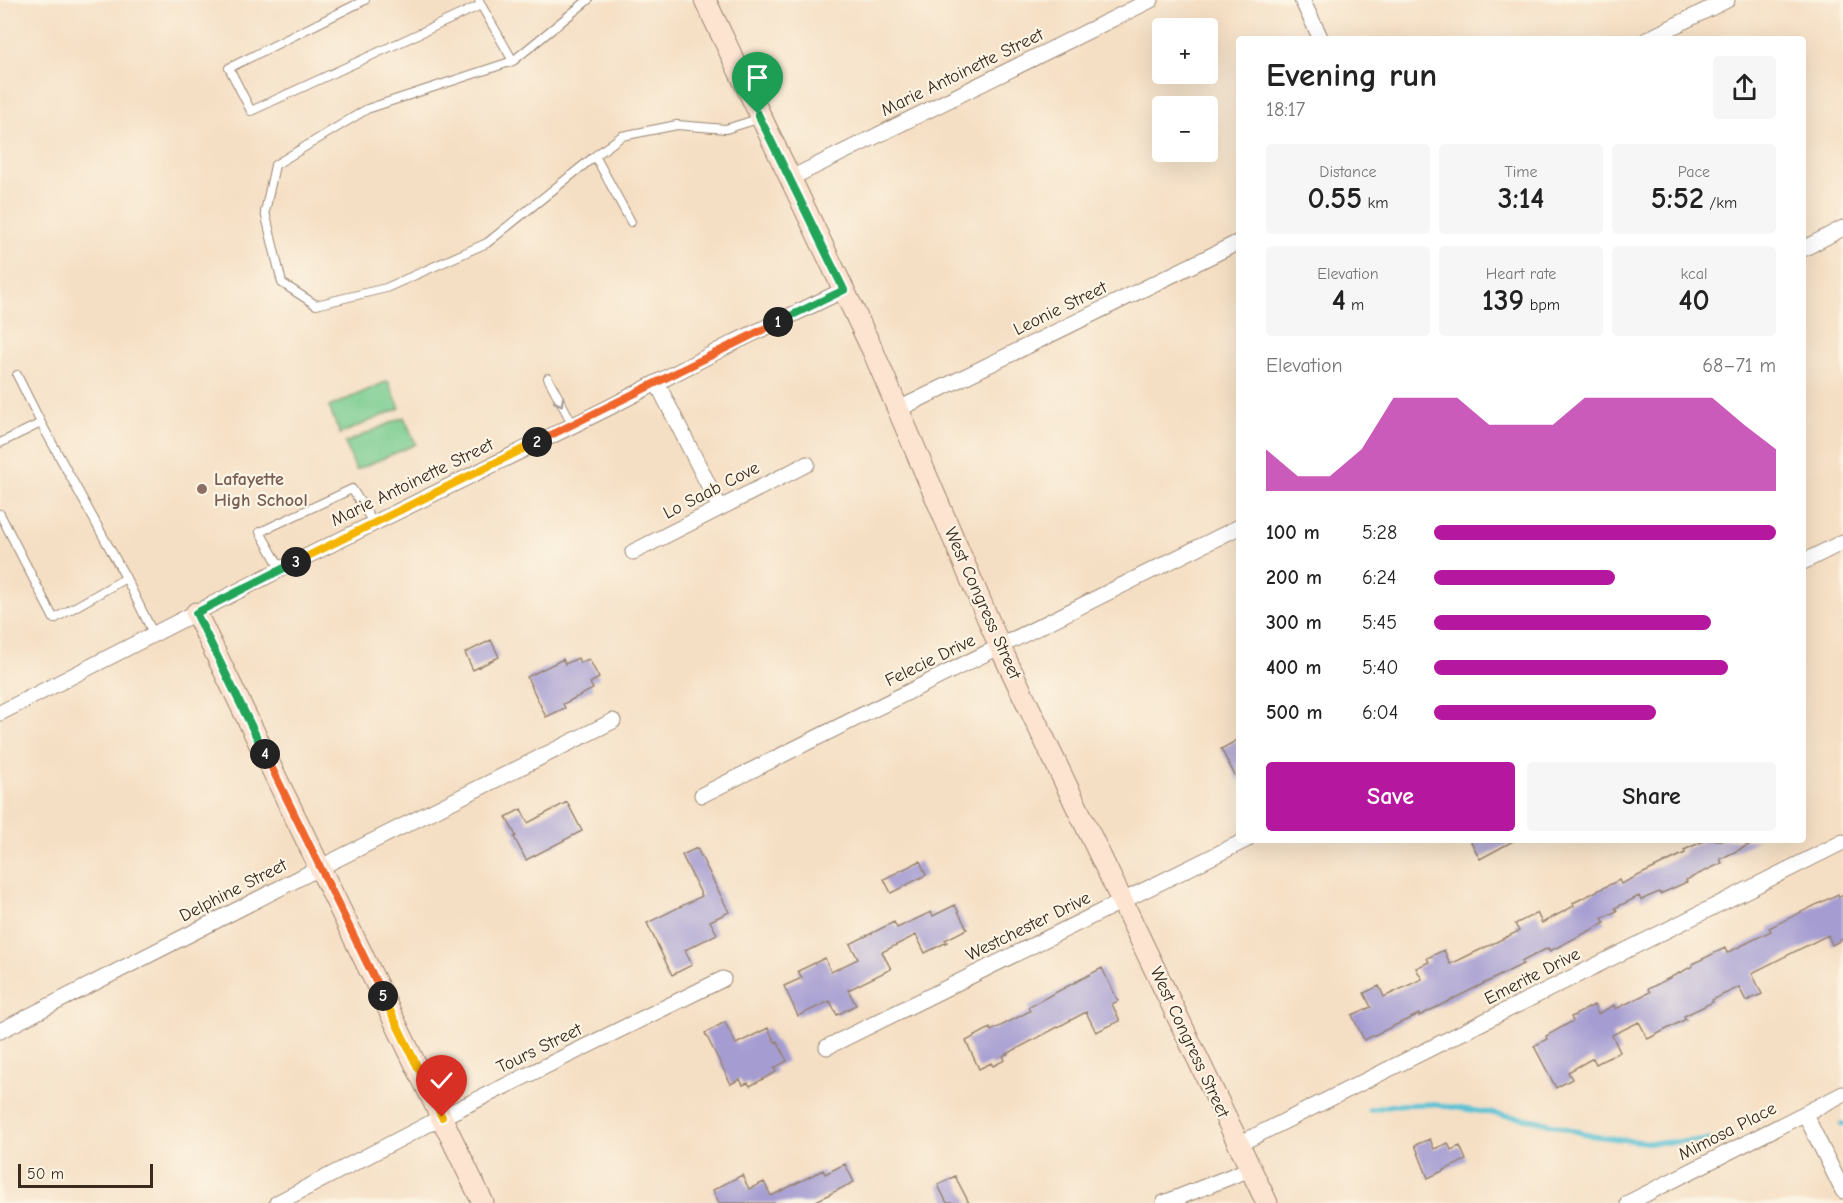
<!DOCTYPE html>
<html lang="en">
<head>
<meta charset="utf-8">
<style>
	:root { --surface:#fff; --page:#f6f6f6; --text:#222; --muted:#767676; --accent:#b5179e }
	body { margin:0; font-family:"Comic Neue",sans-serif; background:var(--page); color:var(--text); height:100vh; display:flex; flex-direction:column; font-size:22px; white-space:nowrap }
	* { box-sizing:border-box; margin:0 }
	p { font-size:20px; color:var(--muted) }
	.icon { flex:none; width:33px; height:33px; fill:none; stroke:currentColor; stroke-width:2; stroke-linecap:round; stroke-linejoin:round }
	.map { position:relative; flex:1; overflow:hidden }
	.side { position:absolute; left:1236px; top:36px; width:570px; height:807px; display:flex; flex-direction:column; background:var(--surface); border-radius:6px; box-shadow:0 6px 24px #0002 }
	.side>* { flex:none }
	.tools { position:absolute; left:1152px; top:18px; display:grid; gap:12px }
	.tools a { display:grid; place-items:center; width:66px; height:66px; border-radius:6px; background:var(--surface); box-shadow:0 6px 24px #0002; font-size:30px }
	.scale { position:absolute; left:18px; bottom:15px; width:135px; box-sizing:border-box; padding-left:6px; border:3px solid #3b2a1e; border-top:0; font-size:16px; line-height:21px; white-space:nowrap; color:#3b2a1e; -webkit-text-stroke:4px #fcf5e5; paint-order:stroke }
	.pin { position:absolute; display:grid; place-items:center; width:51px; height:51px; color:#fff; margin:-62px -26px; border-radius:50% 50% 50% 0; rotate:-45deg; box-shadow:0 0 6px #0007 }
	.pin .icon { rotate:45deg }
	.km { position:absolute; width:30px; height:30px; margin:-15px; border-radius:50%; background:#222; color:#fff; font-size:16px; line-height:30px; text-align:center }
	.round { display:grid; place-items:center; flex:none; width:63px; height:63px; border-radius:6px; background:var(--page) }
	.overview { display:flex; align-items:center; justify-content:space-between; height:102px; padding:0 30px }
	h1 { font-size:33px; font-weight:800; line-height:45px }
	.figures { display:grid; grid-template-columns:repeat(3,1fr); gap:9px; height:102px; padding:6px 30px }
	.figures div { display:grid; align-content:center; border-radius:6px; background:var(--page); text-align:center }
	.figures b { font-size:30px; font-weight:800 }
	.figures small { font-size:16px; font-weight:400 }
	.figures p { font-size:16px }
	.chart { height:168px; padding:12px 30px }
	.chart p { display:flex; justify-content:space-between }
	.chart svg { width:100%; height:108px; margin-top:6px; fill:var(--accent); opacity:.7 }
	.primary-button { display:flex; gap:12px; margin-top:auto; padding:12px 30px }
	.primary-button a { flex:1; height:69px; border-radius:6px; background:var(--accent); color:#fff; font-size:24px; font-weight:800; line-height:69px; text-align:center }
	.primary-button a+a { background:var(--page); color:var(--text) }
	ul { padding:0 30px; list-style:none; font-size:20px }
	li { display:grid; grid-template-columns:96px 72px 1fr; align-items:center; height:45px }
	li i { height:15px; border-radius:8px; background:var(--accent) }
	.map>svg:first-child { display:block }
	.green { fill:#76cb8e; stroke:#587a56; stroke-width:1.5 }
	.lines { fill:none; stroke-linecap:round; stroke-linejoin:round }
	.stream { stroke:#58c1d4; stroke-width:5 }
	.building { fill:#a59dd2 }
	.lane-casing { stroke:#988471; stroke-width:10 }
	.street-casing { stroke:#988471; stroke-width:17 }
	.secondary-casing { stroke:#988471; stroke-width:23 }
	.lane { stroke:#fff; stroke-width:8 }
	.street { stroke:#fff; stroke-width:15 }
	.secondary { stroke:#fde4d1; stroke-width:21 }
	.oneway { stroke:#a79f9a }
	.split-1-casing { stroke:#fff; stroke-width:12 }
	.split-2-casing { stroke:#fff; stroke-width:12 }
	.split-3-casing { stroke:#fff; stroke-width:12 }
	.split-4-casing { stroke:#fff; stroke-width:12 }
	.split-5-casing { stroke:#fff; stroke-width:12 }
	.split-6-casing { stroke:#fff; stroke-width:12 }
	.split-1 { stroke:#22a559; stroke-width:8 }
	.split-2 { stroke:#f0652b; stroke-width:8 }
	.split-3 { stroke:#f5b400; stroke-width:8 }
	.split-4 { stroke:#22a559; stroke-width:8 }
	.split-5 { stroke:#f0652b; stroke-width:8 }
	.split-6 { stroke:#f5b400; stroke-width:8 }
	.education-dot { fill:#8d6e63; stroke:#fcf5e5; stroke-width:2 }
	.labels { text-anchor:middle; stroke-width:4.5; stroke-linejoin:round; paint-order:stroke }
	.street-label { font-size:18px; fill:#3b2a1e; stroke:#fcf5e5 }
	.education-label { font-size:18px; font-weight:bold; fill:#785e54; stroke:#fcf5e5; text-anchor:start }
</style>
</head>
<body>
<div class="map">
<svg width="1843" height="1203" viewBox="0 0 1843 1203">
	<rect width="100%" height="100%" fill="#fcf5e5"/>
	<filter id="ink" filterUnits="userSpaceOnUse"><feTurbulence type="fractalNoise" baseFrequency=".0167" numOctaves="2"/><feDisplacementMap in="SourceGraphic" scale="12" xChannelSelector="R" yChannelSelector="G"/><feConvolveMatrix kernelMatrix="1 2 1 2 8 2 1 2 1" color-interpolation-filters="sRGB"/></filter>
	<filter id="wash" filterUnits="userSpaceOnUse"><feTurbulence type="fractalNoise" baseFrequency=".008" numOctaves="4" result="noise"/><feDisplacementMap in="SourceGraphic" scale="24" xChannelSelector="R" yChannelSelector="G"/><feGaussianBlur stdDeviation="1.35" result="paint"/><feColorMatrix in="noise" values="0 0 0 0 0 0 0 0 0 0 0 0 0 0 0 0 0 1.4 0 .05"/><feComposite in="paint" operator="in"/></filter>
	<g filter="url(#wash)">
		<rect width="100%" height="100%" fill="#f5dfc4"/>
		<path class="green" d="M388,381L400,408L340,434L329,407Z
			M404,417L416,444L356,470L345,443Z"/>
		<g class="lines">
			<path class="stream" d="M1369,1110L1393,1105L1431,1104L1536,1120L1593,1136L1652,1143L1712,1140
				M1842,1124H1843"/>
		</g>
		<g id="blocks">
			<path class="building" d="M491,640L499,657L473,670L465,653Z
				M578,658L580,663L589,659L599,678L590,683L593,689L563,704L565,708L546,717L527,677L563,659L565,664Z
				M1239,739V783L1221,749Z
				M567,802L582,831L526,860L514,837L516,836L506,817L521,809L528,823Z
				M1470,840H1515L1480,859Z
				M1706,840H1759L1720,859L1722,863L1686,880L1687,882L1660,894L1659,892L1641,900L1639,896L1615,908L1617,911L1602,918L1605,923L1550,951L1548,948L1521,962L1523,964L1419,1016V1014L1364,1040L1352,1015L1371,1007L1364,993L1379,986L1384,997L1422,979L1416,968L1429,962L1427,958L1444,950L1450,964L1457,961L1519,931L1515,924L1537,913L1542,923L1574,906L1573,903L1619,880L1621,884L1685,853L1684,850Z
				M697,848L729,912L710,921L717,934L685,950L692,965L672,975L647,923L702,896L682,855Z
				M920,861L926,875L891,893L884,879Z
				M1838,894L1839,897L1843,895V939L1832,945L1828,935L1752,973L1762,994L1746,1001L1739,987L1712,1000L1713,1002L1684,1016L1686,1019L1648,1039L1639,1022L1612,1035L1620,1052L1596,1064L1593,1058L1568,1072L1572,1079L1556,1088L1534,1046L1547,1039L1546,1036L1573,1021L1571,1017L1594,1005L1598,1014L1614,1005L1616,1009L1650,992L1648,989L1693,966L1692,964L1725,948L1727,953L1771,931L1769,928Z
				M955,905L967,929L945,940L947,942L925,953L916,935L882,952L891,969L848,990L856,1005L837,1015L830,1001L798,1016L784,986L802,978L798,971L825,958L831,972L858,959L850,944L894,922L897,928L931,912L933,916Z
				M1102,968L1118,1001L1112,1004L1120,1021L1096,1032L1086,1012L1003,1056L1005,1060L993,1066L991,1063L979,1069L966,1041L990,1028L991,1031L1030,1011L1028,1007Z
				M725,1022L736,1044L768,1028L775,1042L777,1041L787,1061L774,1068L776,1072L750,1086L748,1083L743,1085L740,1079L731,1084L705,1033Z
				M1430,1139L1434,1149L1448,1143L1451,1150L1460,1146L1466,1160L1428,1178L1415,1145Z
				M845,1164L854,1182L812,1203H719L713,1190L742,1175L749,1189L764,1182L771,1196L823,1170L825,1174Z
				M955,1176L969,1203H947L938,1185Z"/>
		</g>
	</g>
	<g filter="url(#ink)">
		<use href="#blocks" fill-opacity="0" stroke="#988471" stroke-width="1.5"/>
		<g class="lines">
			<defs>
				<path id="lane" d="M365,0L229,68L251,111L481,5L479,0
					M588,0L513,61L367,109L275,165L265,212L282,283L316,305L386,288L487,243L595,156
					M481,5L513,61
					M631,222L595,156L622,136L677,125L726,129L761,118
					M548,378L573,425
					M41,423L126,578
					M0,443L41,423L17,375
					M0,514L54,619L126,578L154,635
					M281,569L260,532L352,489L374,524"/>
				<path id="street" d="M1302,0L1321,39
					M1648,39L1727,0
					M789,179L1151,0
					M1803,249L1843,228
					M657,383L720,508
					M899,409L1239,242
					M633,552L807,464
					M1803,562L1843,542
					M0,713L281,569L608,408L735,342L844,290
					M702,795L1239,527
					M0,1031L321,867L613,721
					M827,1047L1246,840
					M1805,1114L1843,1191
					M1239,1144L1843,842
					M277,1203L442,1117L723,979
					M1164,1203L1250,1169
					M1628,1203L1843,1094"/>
				<path id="secondary" d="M705,0L873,351L1000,647L1267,1203
					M196,613L483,1203"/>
			</defs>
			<use href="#lane" class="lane-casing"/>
			<use href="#street" class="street-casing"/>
			<use href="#secondary" class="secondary-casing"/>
			<use href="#lane" class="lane"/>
			<use href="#street" class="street"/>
			<use href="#secondary" class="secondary"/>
		</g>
		<defs><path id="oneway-chevron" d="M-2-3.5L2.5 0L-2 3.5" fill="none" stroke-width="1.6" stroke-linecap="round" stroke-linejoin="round" transform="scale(1.5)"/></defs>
		<use class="oneway" href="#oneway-chevron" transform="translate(560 402) rotate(62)"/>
	</g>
	<g class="lines" filter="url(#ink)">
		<defs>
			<path id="split-1" d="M758,114L844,290L778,322"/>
			<path id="split-2" d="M537,442L778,322"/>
			<path id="split-3" d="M296,562L537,442"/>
			<path id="split-4" d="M265,754L196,613L296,562"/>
			<path id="split-5" d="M265,754L383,996"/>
			<path id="split-6" d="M383,996L442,1117"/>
		</defs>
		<use href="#split-1" class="split-1-casing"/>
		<use href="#split-2" class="split-2-casing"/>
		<use href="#split-3" class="split-3-casing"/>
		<use href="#split-4" class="split-4-casing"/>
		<use href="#split-5" class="split-5-casing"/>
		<use href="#split-6" class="split-6-casing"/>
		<use href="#split-1" class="split-1"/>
		<use href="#split-2" class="split-2"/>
		<use href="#split-3" class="split-3"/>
		<use href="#split-4" class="split-4"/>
		<use href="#split-5" class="split-5"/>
		<use href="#split-6" class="split-6"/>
	</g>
	<circle class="education-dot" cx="202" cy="489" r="6"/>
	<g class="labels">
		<g class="street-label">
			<text transform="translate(962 72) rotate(-26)" y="6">Marie Antoinette Street</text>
			<text transform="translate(1060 308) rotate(-26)" y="6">Leonie Street</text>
			<text transform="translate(412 482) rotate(-26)" y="6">Marie Antoinette Street</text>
			<text transform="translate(711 490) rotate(-27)" y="6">Lo Saab Cove</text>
			<text transform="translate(983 603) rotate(66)" y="6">West Congress Street</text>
			<text transform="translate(930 660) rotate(-26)" y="6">Felecie Drive</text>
			<text transform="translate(233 890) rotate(-27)" y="6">Delphine Street</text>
			<text transform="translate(1028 926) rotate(-26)" y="6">Westchester Drive</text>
			<text transform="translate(1532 976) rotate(-27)" y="6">Emerite Drive</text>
			<text transform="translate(1190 1042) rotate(65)" y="6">West Congress Street</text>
			<text transform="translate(539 1048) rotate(-26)" y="6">Tours Street</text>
			<text transform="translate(1727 1131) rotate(-27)" y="6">Mimosa Place</text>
		</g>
		<g class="education-label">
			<text x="214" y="485">Lafayette<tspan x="214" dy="21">High School</tspan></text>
		</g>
	</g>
</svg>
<div class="tools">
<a>+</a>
<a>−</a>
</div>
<div class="scale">50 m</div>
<div class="pin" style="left:758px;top:114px;background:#1e9e55"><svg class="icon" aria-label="arrive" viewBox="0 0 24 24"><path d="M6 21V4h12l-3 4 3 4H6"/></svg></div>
<div class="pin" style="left:442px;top:1117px;background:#d93025"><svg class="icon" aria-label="check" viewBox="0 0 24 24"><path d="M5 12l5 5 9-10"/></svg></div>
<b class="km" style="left:778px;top:322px">1</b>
<b class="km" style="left:537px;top:442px">2</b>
<b class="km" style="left:296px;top:562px">3</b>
<b class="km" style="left:265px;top:754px">4</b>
<b class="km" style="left:383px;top:996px">5</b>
<section class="side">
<div class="overview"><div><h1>Evening run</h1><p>18:17</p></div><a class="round"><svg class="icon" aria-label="share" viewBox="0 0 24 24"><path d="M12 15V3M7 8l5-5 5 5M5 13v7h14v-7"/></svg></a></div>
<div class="figures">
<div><p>Distance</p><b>0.55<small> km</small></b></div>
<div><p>Time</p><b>3:14</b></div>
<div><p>Pace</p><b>5:52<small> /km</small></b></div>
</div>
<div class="figures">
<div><p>Elevation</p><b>4<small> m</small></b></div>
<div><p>Heart rate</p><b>139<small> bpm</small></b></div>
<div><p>kcal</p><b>40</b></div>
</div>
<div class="chart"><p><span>Elevation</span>68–71 m</p>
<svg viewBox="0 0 160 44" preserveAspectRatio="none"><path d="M0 44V27L10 38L20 38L30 27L40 6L50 6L60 6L70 17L80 17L90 17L100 6L110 6L120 6L130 6L140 6L150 17L160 27V44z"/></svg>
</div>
<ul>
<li><b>100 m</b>5:28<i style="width:100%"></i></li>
<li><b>200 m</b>6:24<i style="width:53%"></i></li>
<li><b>300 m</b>5:45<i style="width:81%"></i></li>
<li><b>400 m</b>5:40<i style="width:86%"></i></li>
<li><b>500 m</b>6:04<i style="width:65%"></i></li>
</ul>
<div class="primary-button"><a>Save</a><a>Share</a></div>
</section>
</div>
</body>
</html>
